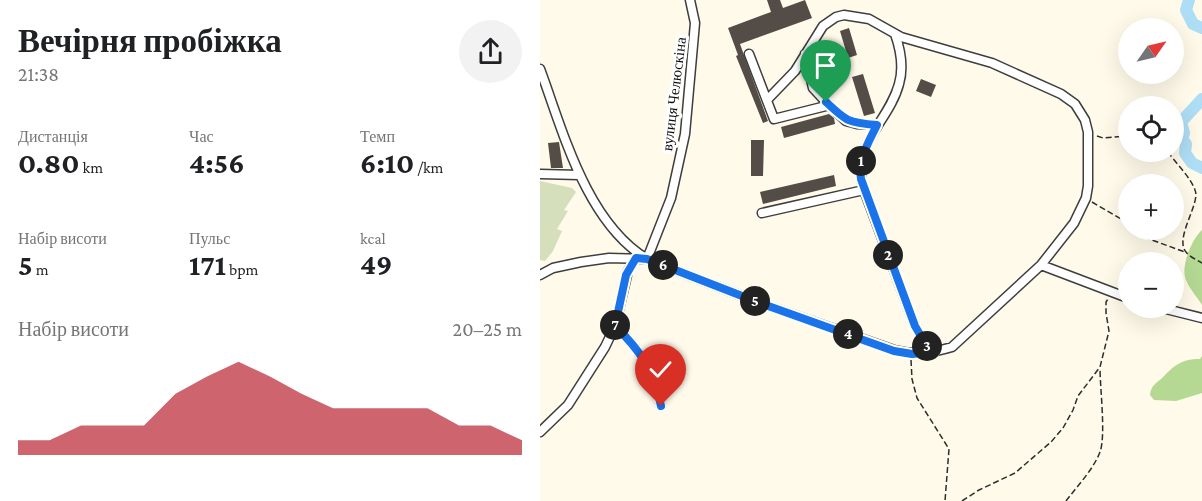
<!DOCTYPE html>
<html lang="uk">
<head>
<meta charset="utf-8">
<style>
	:root { --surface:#fff; --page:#f2f2f2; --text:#202124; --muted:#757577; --accent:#ba2431 }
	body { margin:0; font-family:"Crimson Pro",serif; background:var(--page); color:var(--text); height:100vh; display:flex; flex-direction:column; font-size:22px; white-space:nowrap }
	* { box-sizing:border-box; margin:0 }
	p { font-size:20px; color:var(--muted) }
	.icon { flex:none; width:33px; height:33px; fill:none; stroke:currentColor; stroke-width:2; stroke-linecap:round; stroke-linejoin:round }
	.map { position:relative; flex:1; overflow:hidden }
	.details { display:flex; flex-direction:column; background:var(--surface); width:540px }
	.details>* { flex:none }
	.needle { width:39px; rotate:56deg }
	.buttons { position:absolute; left:578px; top:18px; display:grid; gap:12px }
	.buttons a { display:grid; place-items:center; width:66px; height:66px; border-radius:50%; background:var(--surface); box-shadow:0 6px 24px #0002; font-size:30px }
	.pin { position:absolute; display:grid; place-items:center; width:51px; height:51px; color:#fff; margin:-62px -26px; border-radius:50% 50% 50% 0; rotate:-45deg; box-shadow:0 0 6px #0007 }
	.pin .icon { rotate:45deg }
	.km { position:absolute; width:30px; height:30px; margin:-15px; border-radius:50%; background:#222; color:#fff; font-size:16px; line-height:30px; text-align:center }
	.round { display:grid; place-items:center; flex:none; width:63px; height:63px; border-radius:32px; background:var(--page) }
	.headline { display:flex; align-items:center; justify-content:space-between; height:102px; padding:0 18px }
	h1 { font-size:33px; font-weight:700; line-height:45px }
	.stats { display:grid; grid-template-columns:repeat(3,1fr); gap:9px; height:102px; padding:6px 18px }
	.stats div { display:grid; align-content:center }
	.stats b { font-size:30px; font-weight:700 }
	.stats small { font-size:16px; font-weight:400 }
	.stats p { font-size:16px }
	.chart { height:168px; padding:12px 18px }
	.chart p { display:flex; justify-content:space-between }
	.chart svg { width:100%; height:108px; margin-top:6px; fill:var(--accent); opacity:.7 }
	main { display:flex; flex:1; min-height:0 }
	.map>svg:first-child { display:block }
	.forest { fill:#b5d993 }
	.cemetery { fill:#d5dfbc }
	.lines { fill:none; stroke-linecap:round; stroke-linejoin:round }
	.river { stroke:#aedef6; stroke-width:12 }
	.building { fill:#534c47 }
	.minor-casing { stroke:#3e3e3e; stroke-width:11 }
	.path { stroke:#2d2d2d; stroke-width:1.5; stroke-dasharray:6 3; stroke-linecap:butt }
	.minor { stroke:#fff; stroke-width:8 }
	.route-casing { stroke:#fff; stroke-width:12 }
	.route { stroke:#1a73e8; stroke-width:8 }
	.labels { text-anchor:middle; stroke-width:6; stroke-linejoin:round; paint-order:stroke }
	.street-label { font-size:15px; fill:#0b0b0b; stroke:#fff }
</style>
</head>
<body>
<main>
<section class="details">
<div class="headline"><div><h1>Вечірня пробіжка</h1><p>21:38</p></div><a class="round"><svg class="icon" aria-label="share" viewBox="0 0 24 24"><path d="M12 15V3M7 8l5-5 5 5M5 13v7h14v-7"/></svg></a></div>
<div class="stats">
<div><p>Дистанція</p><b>0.80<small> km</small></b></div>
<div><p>Час</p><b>4:56</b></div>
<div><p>Темп</p><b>6:10<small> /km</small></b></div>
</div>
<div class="stats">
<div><p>Набір висоти</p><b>5<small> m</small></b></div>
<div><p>Пульс</p><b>171<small> bpm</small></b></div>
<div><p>kcal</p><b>49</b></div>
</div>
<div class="chart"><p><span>Набір висоти</span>20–25 m</p>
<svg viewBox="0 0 160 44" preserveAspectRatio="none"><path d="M0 44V38L10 38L20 32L30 32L40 32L50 19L60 12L70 6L80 12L90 19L100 25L110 25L120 25L130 25L140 32L150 32L160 38V44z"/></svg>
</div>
</section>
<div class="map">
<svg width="662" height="501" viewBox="0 0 662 501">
	<rect width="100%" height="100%" fill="#fffae9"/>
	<path class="forest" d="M662,230V305C657,297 649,288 646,280C640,266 652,239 662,230Z
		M662,356V393L636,401L614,400L610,395C611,386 615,384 621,379C634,366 640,359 660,359Z"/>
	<path class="cemetery" d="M0,181L32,188L36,192L24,210L28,211L17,229L22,231L13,251L5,261L0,260Z"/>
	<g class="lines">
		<path class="river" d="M649,0L646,10L653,24L662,28
			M662,99L641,122L644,133L642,139L646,144L645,153L652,163L662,168"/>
	</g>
	<path class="building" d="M227,0H240L243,8L265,0L272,18L200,44L228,121L223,123L196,56L198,55L188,28L231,12Z
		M309,28L317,55L308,58L300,31Z
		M323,74L335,113L324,116L312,77Z
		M381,79L396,85L391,97L376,91Z
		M289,114L294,118L295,124L244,138L241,127Z
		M211,140H224L223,176H211Z
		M19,142L23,168H11L8,143Z
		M294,175L296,186L223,204L220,192Z"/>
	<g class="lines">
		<defs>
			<path id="minor" d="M355,34C361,51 364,67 359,84C349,122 309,146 324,190L375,326L385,343L394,352
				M209,54L234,119L290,105
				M265,54L273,88L286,102L306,121L317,124L337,125
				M0,69C23,131 46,222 107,259
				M0,174L39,175
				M222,213L324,190
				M107,259L131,198L145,134L155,23L150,0
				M501,265L588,298
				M0,275L13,268L41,262L69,258L107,259L220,303L354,350C375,355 392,353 412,347L501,265L534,223L546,198L548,186V132L545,120L535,104L521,94L452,63L361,37L329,19L304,15L296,17L283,26L255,71L227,100
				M622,308L662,318
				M75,326C100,350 115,372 121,406
				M0,432L28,405L65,347L75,326L88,271L96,258"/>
		</defs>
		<use href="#minor" class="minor-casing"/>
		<path class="path" d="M557,136L563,138L588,136
			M628,152C635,162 651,178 655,190C661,203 634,238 646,252C650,257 657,260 662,263
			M552,202L588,223
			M598,230L609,239L645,252
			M371,360L372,379L377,398L409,449L405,501
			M422,501L439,490L475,473L511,442L523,428L533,410L538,396L560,367L569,331L566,313V302L568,299
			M526,501C538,485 553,470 560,452C566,436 560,388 560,368"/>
		<use href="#minor" class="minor"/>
	</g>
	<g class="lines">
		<defs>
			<path id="route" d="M121,406C115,372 100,350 75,326L86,275L96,258L107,259L220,303L354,351L372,354L394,352L385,343L375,326L321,179C318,159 328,143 337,125C308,123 306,121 286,102"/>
		</defs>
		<use href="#route" class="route-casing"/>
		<use href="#route" class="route"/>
	</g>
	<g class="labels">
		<g class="street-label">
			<text transform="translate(134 94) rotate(-83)" y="5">вулиця Челюскіна</text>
		</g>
	</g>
</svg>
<div class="buttons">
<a><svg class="needle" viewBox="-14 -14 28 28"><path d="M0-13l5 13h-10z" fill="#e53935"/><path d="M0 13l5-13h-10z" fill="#757577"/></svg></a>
<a><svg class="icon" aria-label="locate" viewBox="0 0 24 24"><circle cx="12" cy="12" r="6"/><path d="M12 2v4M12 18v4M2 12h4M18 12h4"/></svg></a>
<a>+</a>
<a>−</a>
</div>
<div class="pin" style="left:286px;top:102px;background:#1e9e55"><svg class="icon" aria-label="arrive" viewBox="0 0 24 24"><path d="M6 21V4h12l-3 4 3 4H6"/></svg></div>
<div class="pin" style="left:121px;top:406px;background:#d93025"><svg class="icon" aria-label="check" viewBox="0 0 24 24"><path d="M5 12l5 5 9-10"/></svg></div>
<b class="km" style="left:321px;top:161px">1</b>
<b class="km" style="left:348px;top:255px">2</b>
<b class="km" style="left:387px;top:346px">3</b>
<b class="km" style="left:308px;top:334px">4</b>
<b class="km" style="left:215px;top:301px">5</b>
<b class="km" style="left:123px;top:265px">6</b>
<b class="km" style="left:75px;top:325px">7</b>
</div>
</main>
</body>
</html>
